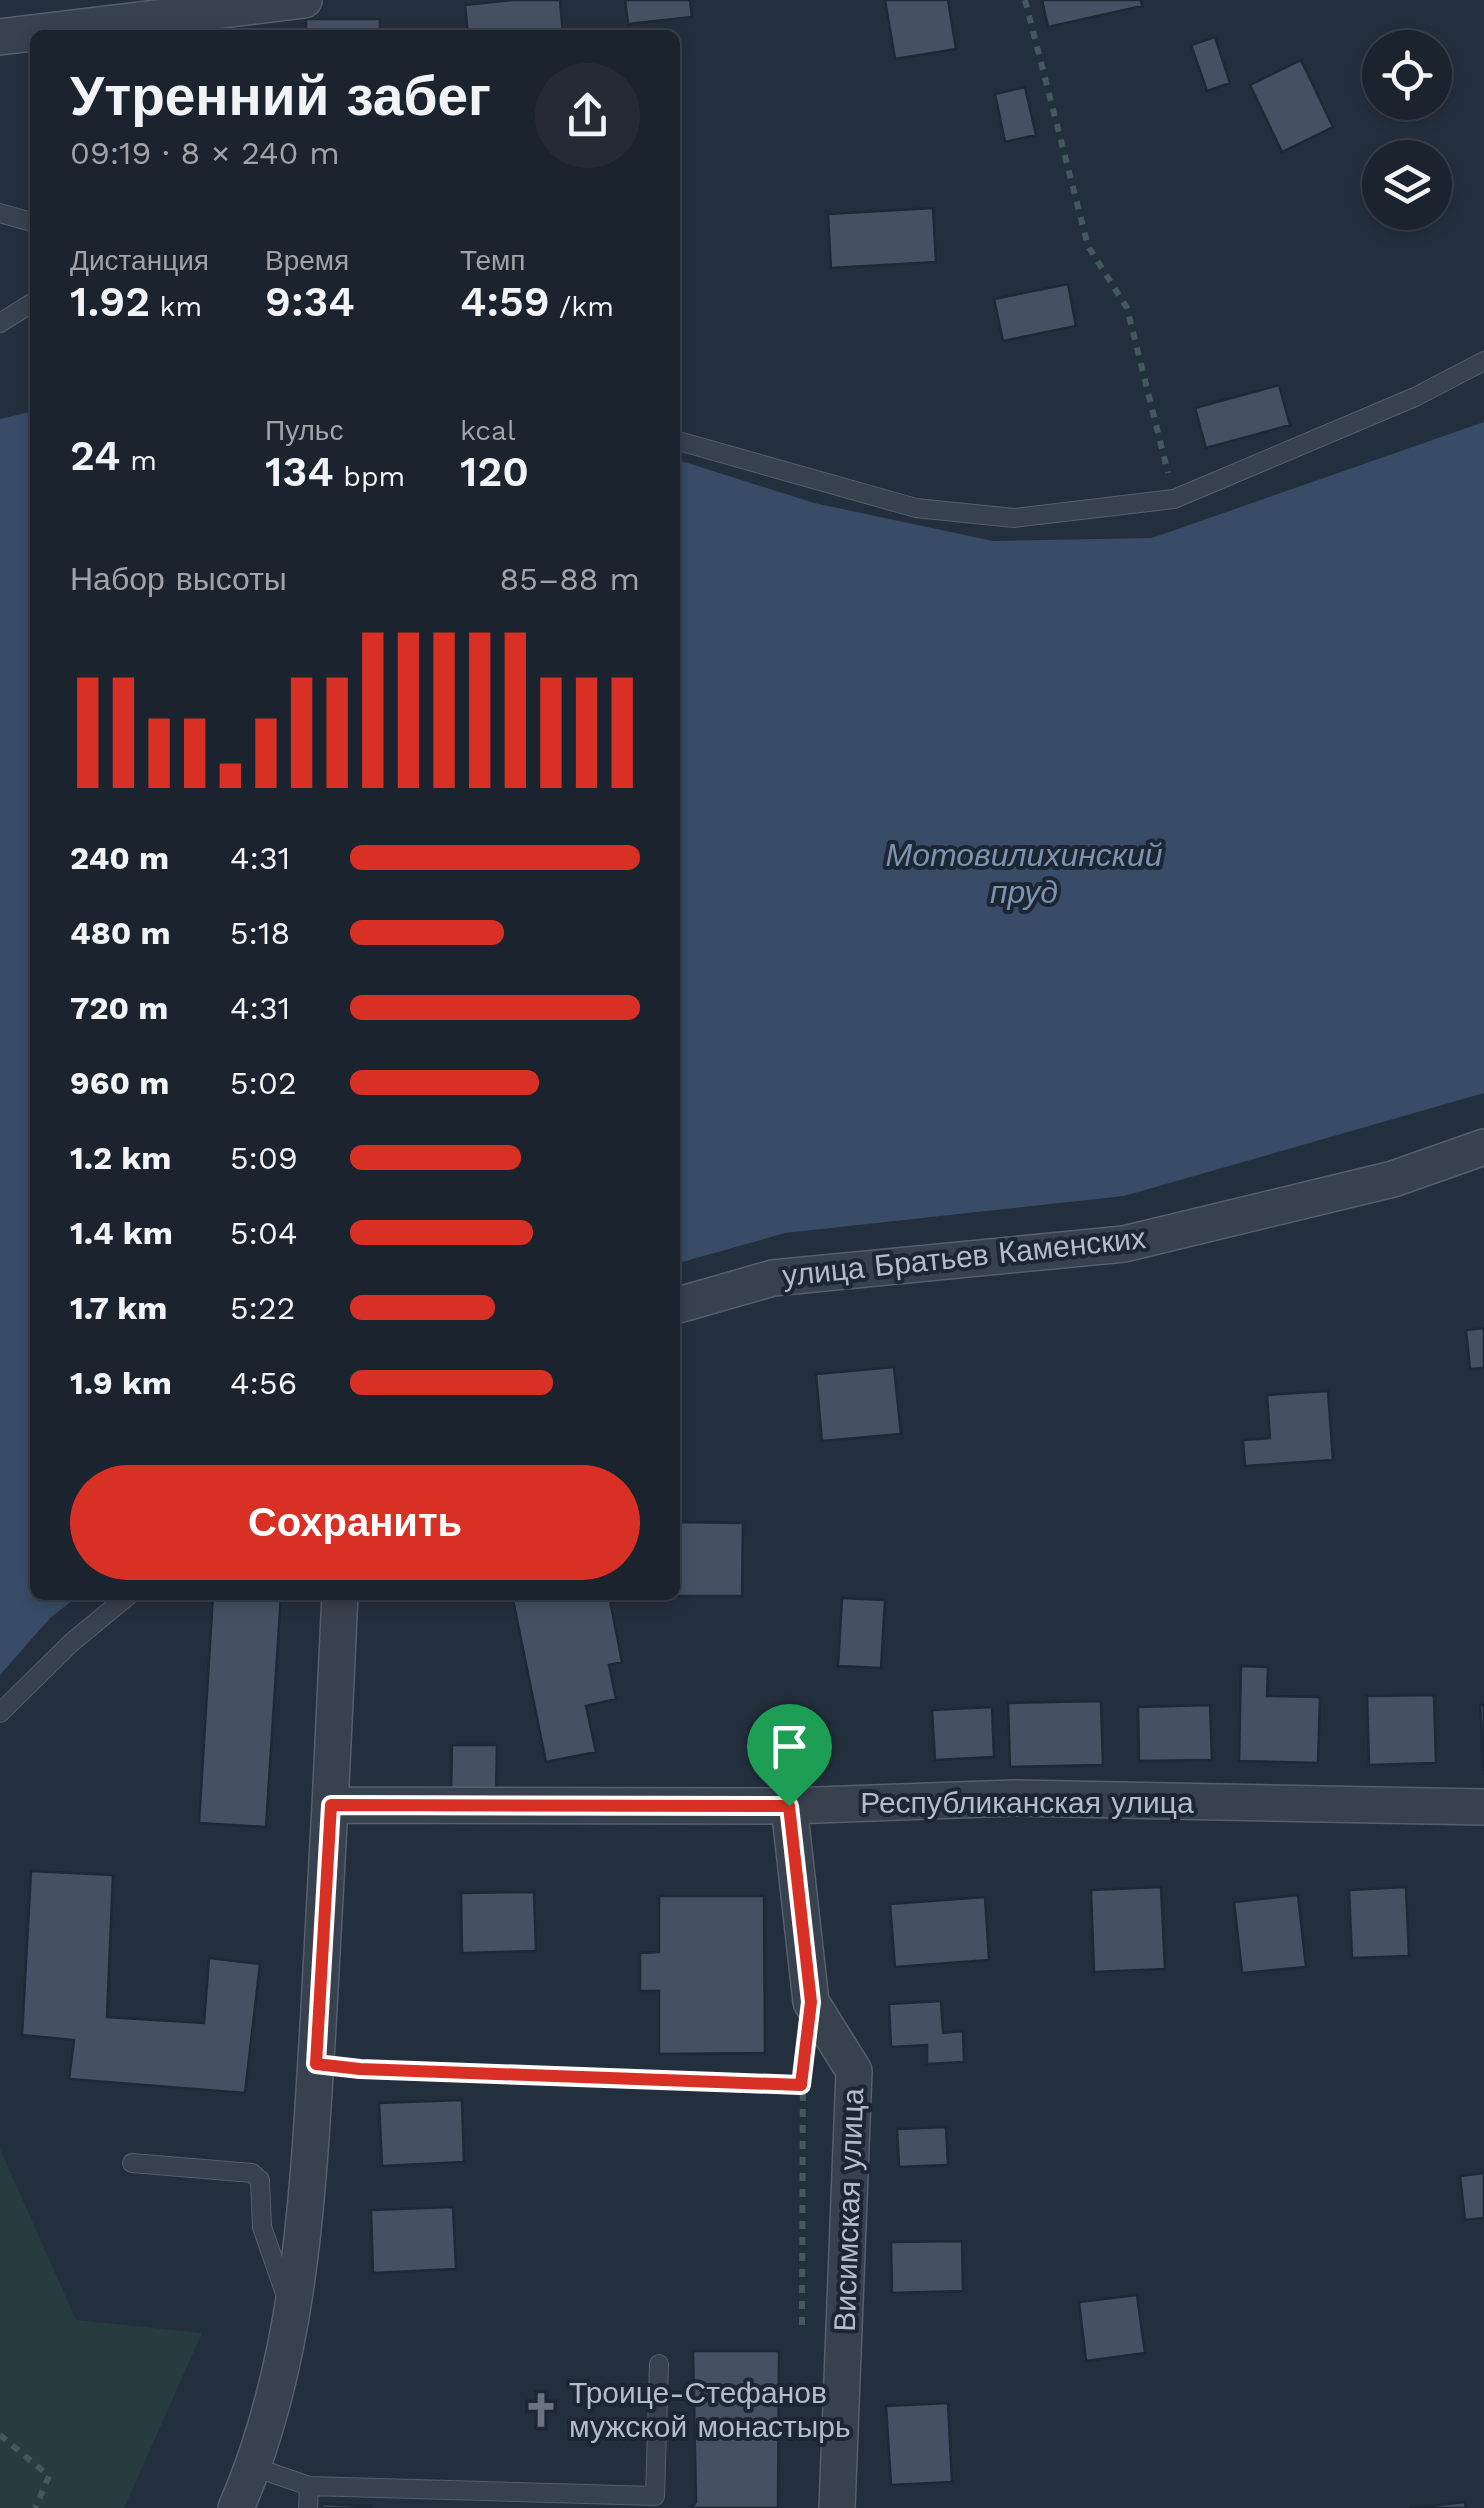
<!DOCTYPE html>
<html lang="ru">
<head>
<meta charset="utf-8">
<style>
	:root { --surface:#1b232e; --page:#242b36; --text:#f1f3f6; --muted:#a0a4aa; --line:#39404a; --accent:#d93025 }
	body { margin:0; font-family:"Work Sans",sans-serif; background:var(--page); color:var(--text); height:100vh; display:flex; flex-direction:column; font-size:38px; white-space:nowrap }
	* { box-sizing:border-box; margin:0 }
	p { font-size:32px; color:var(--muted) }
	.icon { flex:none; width:55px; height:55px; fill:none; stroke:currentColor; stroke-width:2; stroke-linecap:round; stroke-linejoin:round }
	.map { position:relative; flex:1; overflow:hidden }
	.panel { position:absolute; left:30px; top:30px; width:650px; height:1570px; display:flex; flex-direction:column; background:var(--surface); border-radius:15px; box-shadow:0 5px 15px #0003,0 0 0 2px var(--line) }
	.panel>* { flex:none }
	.buttons { position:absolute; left:1362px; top:30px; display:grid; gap:20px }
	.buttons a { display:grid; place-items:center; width:90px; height:90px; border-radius:50%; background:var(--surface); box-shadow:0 5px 15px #0003,0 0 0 2px var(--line); font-size:50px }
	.pin { position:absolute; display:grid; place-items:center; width:85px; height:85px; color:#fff; margin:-102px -42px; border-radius:50% 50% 50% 0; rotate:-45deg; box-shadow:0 0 10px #0007 }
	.pin .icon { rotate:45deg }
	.round { display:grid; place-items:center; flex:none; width:105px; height:105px; border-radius:52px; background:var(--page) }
	.summary { display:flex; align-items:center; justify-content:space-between; height:170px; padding:0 40px }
	h1 { font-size:55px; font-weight:600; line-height:75px }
	.metrics { display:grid; grid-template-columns:repeat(3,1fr); gap:15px; height:170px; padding:10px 40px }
	.metrics div { display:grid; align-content:center }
	.metrics b { font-size:42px; font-weight:600 }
	.metrics small { font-size:28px; font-weight:400 }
	.metrics p { font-size:28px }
	.chart { height:280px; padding:20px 40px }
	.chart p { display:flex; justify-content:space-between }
	.chart svg { width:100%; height:180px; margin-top:10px; stroke:var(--accent); stroke-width:6 }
	.primary-button { display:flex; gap:20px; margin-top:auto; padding:20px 40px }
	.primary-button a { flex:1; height:115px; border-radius:60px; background:var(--accent); color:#fff; font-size:40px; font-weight:600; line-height:115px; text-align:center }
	ul { padding:0 40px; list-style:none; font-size:32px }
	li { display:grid; grid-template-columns:160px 120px 1fr; align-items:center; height:75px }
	li i { height:25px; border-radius:12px; background:var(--accent) }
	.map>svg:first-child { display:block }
	.green { fill:#263c3f }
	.water { fill:#394c67 }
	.building { fill:#455162; stroke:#1f2835; stroke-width:2.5 }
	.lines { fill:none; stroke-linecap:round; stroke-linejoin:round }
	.lane-casing { stroke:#565f6c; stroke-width:20 }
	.street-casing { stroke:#565f6c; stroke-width:38 }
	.path { stroke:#44595c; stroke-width:6; stroke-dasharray:8 8; stroke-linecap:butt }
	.lane { stroke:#38414e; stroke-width:18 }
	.street { stroke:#38414e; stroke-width:35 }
	.route-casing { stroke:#fff; stroke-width:20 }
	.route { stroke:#d93025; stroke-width:12 }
	.labels { text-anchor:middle; stroke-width:8; stroke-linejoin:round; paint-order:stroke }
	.street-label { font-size:30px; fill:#b4bcc9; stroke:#1d2633 }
	.poi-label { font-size:30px; fill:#b4bcc9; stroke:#1d2633; text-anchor:start }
	.water-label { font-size:32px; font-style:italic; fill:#7c92b1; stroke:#1d2633 }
</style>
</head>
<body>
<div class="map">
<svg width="1484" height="2508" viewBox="0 0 1484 2508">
	<rect width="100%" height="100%" fill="#242f3e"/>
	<path class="green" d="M0,2149L76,2320L202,2333L124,2508H0Z"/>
	<path class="water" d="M35,411V1595H80L51,1617L0,1675V419Z
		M1484,422V1093L1124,1196L785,1233L675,1264V459L814,503L993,541L1152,538Z"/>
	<path class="building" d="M513,0H560L563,35H468L465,5Z
		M625,0H690L692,17L628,24Z
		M885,0H948L956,49L895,59Z
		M1042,0H1141L1142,6L1048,27Z
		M306,19H380V35H306Z
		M1215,37L1230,83L1207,91L1191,45Z
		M1301,60L1333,127L1282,152L1250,85Z
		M1025,87L1036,135L1005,142L995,94Z
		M933,208L936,262L831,268L828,214Z
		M1068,284L1076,326L1003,341L994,299Z
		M1279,385L1290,425L1206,448L1195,408Z
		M1484,1328V1368L1470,1369L1466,1330Z
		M894,1367L901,1434L822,1441L816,1374Z
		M1328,1391L1333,1460L1245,1466L1243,1440L1270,1438L1267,1395Z
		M675,1522L743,1523L742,1596H671L675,1595Z
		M213,1595H281L266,1827L199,1823Z
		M512,1595H609L622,1662L609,1665L616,1699L586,1706L596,1752L546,1762Z
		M842,1598L885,1600L881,1668L838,1666Z
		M1241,1666L1268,1667L1267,1696L1320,1697L1318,1763L1239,1761Z
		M1434,1695L1436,1763L1369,1765L1367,1696Z
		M1101,1701L1103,1765L1010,1767L1008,1703Z
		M1210,1705L1212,1760L1139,1761L1138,1707Z
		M1480,1705H1484V1771Z
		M992,1707L994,1757L935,1760L932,1710Z
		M776,1711H806L807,1756L777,1757Z
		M452,1745H497L496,1791H451Z
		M31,1871L113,1875L107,2017L204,2023L209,1958L260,1964L245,2093L69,2079L74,2040L22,2035Z
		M1161,1887L1165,1969L1094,1972L1091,1890Z
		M1406,1887L1409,1956L1352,1958L1349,1890Z
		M534,1892L536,1951L462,1953L461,1893Z
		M1298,1895L1306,1967L1242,1973L1234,1902Z
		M659,1896H764L765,2053L659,2054V1991H640V1953L659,1952Z
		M985,1897L989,1960L895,1967L890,1904Z
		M941,2001L943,2033L963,2031L964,2062L927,2064V2045L891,2047L889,2004Z
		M462,2100L464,2162L382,2166L379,2103Z
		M946,2127L948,2165L899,2167L897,2129Z
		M1484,2173V2218L1465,2220L1460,2176Z
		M453,2207L456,2269L373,2273L371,2210Z
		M962,2241L963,2291L892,2293L891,2242Z
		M1137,2295L1145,2353L1086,2361L1079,2302Z
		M693,2351H779L778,2508H692L696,2502Z
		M948,2403L952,2482L891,2485L886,2406Z
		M1465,2502L1466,2508H1410Z
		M322,2504L371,2506V2508H322Z"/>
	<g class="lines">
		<defs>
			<path id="lane" d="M0,213L35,223
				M0,323L35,301
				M675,440L916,508L1014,518L1174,499L1415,397L1484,361
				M0,1713L71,1643L129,1595
				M132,2163L252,2173L260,2180L262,2227L287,2299
				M254,2467L309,2486L655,2496L659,2364
				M308,2508L309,2486"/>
			<path id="street" d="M0,37L304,0
				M675,1306L773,1278L1124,1244L1393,1179L1484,1147
				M331,1805L789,1806L1014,1798L1484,1807
				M789,1806L811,2002L854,2071L837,2508
				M236,2508C302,2357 308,2188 318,2026C326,1882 334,1739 340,1595"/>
		</defs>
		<use href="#lane" class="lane-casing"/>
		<use href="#street" class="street-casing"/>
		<path class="path" d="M1025,0L1088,246L1127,308L1168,473
			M351,2068L801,2085
			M802,2325L803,2063
			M0,2435L49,2476L35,2508"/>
		<use href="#lane" class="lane"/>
		<use href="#street" class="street"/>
	</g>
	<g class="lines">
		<defs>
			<path id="route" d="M331,1805L789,1806L811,2002L801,2085L360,2069L316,2064Z"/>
		</defs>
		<use href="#route" class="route-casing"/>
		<use href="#route" class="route"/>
	</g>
	<defs>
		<symbol id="church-bare" viewBox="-9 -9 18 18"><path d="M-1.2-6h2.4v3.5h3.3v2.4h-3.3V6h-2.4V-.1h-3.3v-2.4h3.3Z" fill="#6b7280" stroke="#1d2633" stroke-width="2.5" paint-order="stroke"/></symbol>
	</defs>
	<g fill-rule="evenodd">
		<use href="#church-bare" x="516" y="2385" width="50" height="50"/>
	</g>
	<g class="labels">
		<g class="street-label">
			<text transform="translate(964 1257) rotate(-6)" y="10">улица Братьев Каменских</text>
			<text x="1027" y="1813">Республиканская улица</text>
			<text transform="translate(849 2210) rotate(-88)" y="10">Висимская улица</text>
		</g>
		<g class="poi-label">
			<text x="569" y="2403">Троице-Стефанов<tspan x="569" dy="34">мужской монастырь</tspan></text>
		</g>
		<g class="water-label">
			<text x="1024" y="866">Мотовилихинский<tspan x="1024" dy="37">пруд</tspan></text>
		</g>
	</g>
</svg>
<div class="buttons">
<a><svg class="icon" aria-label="locate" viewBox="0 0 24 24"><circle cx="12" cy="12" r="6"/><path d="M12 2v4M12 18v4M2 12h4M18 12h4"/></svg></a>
<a><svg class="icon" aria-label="layers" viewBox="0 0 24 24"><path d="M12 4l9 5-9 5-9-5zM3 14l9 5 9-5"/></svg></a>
</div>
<div class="pin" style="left:789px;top:1806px;background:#1e9e55"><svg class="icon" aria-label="arrive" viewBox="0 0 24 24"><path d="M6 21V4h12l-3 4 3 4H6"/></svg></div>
<section class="panel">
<div class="summary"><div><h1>Утренний забег</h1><p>09:19 · 8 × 240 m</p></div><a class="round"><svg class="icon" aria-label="share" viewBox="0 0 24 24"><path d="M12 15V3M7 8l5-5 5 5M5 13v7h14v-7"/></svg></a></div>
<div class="metrics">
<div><p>Дистанция</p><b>1.92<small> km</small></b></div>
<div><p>Время</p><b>9:34</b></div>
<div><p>Темп</p><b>4:59<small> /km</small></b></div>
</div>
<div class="metrics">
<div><b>24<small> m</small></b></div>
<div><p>Пульс</p><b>134<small> bpm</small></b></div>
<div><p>kcal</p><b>120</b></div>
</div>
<div class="chart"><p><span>Набор высоты</span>85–88 m</p>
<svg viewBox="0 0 160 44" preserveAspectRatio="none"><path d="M5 44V17M15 44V17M25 44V27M35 44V27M45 44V38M55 44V27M65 44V17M75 44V17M85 44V6M95 44V6M105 44V6M115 44V6M125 44V6M135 44V17M145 44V17M155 44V17"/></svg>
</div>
<ul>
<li><b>240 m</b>4:31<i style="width:100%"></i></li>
<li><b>480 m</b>5:18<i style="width:53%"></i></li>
<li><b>720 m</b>4:31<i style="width:100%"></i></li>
<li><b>960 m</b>5:02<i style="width:65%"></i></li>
<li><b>1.2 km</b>5:09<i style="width:59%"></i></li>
<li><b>1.4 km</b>5:04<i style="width:63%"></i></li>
<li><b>1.7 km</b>5:22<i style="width:50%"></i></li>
<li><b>1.9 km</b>4:56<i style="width:70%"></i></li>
</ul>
<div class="primary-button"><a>Сохранить</a></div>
</section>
</div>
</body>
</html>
